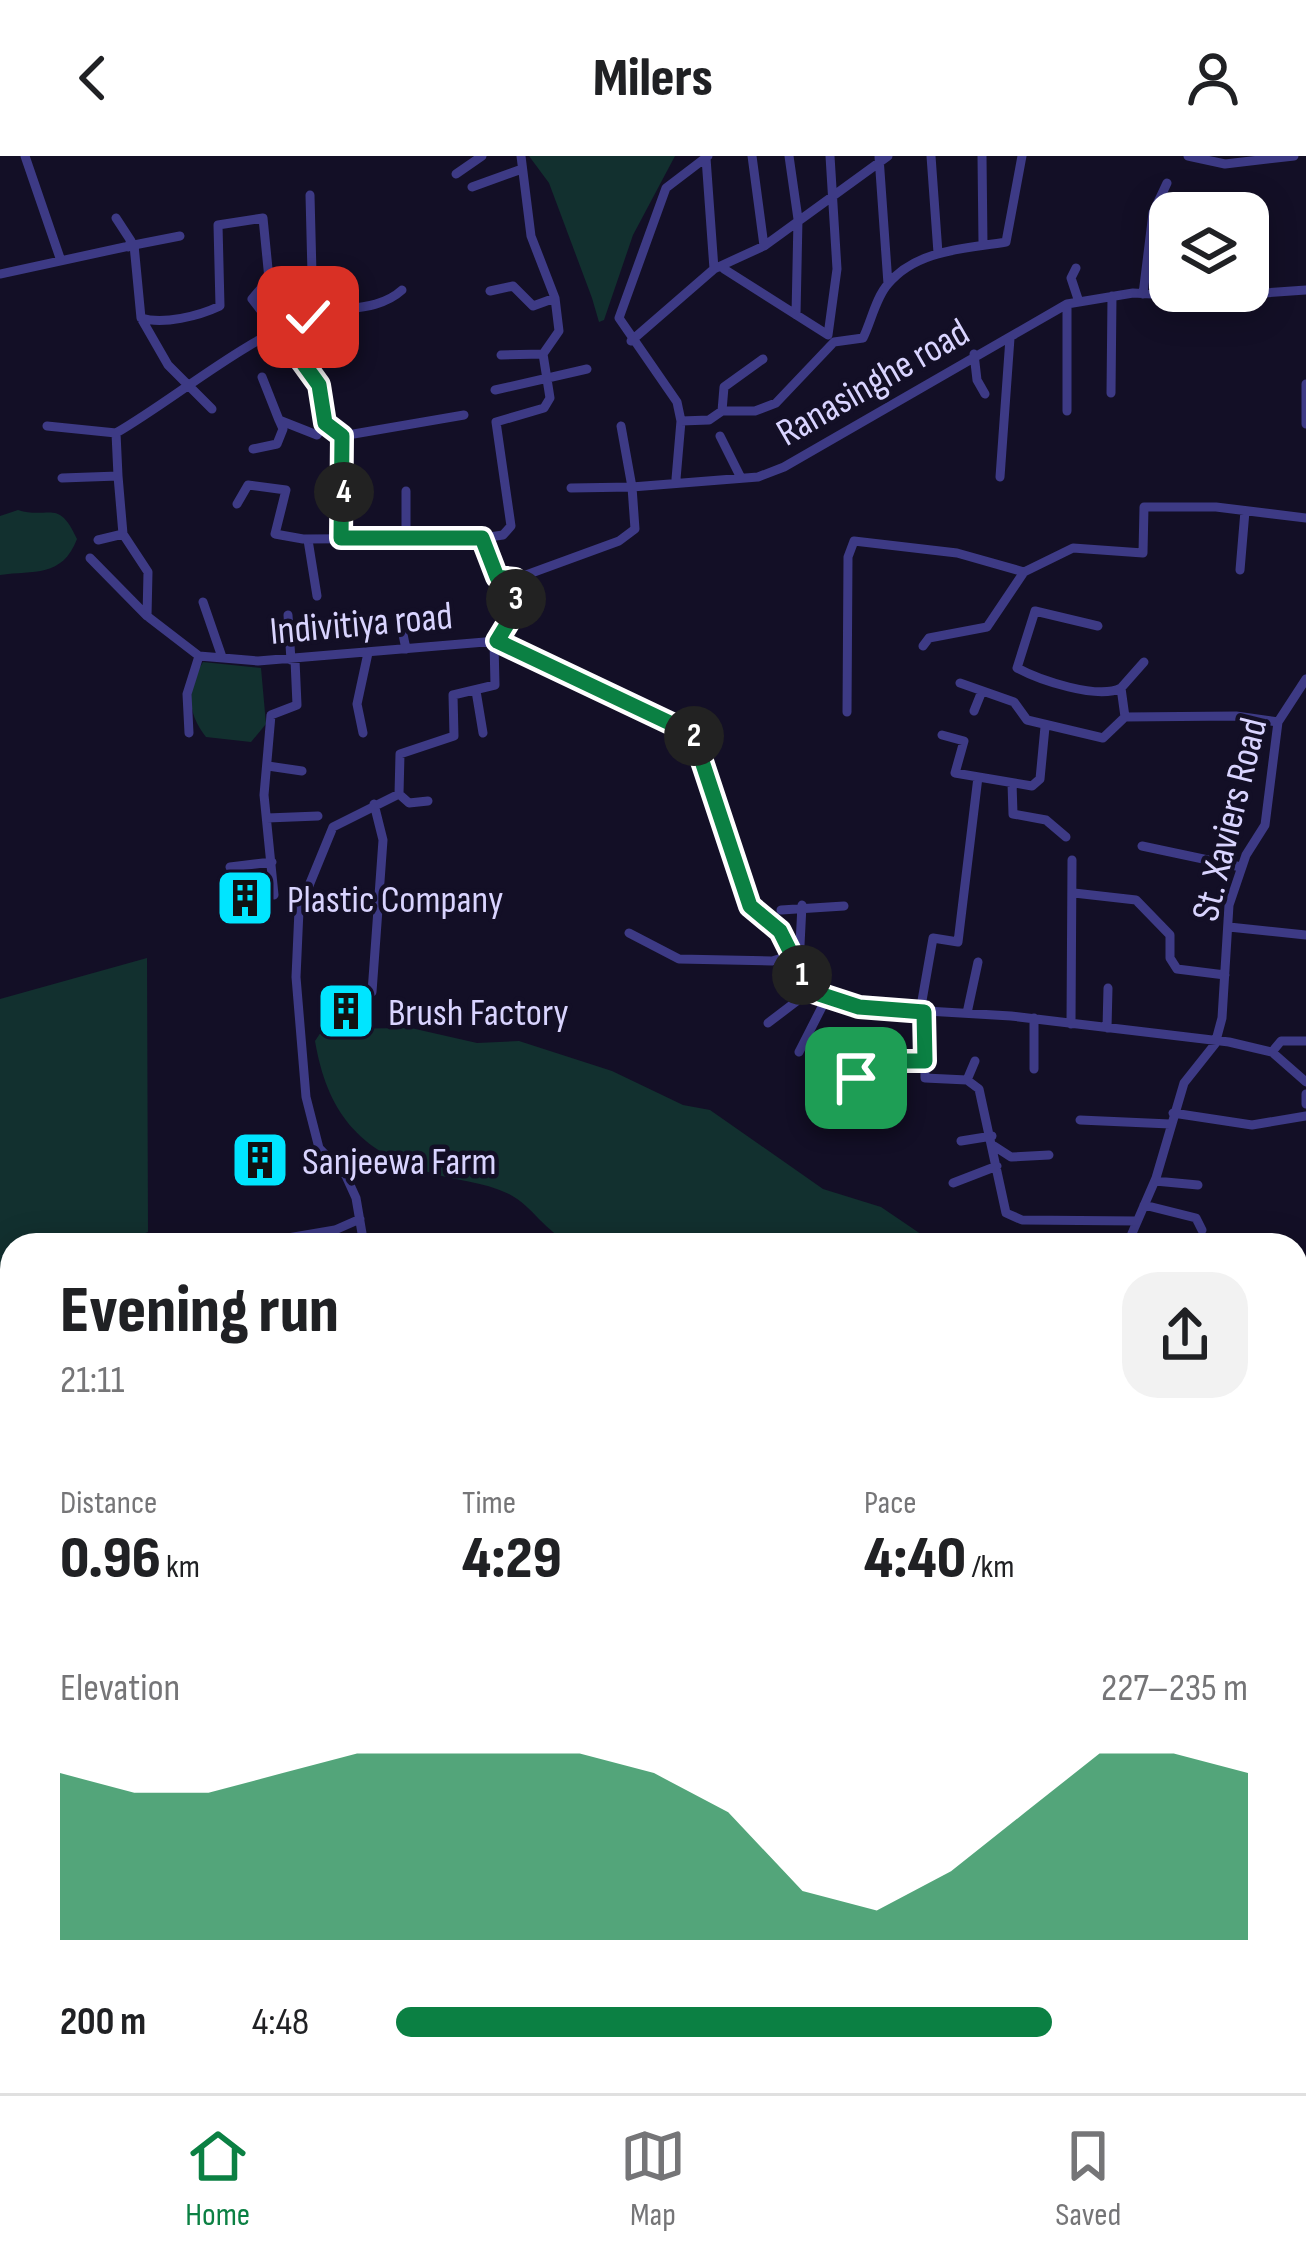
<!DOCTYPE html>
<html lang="en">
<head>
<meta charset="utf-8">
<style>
	:root { --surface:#fff; --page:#f2f2f2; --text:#202124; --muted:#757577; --line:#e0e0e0; --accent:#0b8043 }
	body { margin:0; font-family:"Sofia Sans Condensed",sans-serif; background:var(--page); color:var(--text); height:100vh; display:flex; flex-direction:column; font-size:45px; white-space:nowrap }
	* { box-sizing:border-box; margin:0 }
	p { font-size:39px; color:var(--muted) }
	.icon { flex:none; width:66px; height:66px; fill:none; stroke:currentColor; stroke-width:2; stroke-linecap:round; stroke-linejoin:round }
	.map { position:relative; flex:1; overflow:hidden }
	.drawer { position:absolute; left:0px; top:1077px; width:1308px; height:861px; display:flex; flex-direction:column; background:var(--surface); border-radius:36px 36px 0 0; box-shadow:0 6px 30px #0003 }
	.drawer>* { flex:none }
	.fabs { position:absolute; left:1149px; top:36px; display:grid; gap:24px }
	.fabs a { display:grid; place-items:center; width:120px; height:120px; border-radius:24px; background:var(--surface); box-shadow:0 6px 30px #0003; font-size:60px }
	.pin { position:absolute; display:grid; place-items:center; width:102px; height:102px; color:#fff; margin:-51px; border-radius:24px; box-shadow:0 6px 18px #0006 }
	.km { position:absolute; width:60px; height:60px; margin:-30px; border-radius:50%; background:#222; color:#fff; font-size:33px; line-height:60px; text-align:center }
	.round { display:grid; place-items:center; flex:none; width:126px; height:126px; border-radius:36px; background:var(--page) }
	.headline { display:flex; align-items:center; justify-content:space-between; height:204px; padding:0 60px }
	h1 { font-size:66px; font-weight:800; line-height:90px }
	.metrics { display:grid; grid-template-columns:repeat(3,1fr); gap:18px; height:204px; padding:12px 60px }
	.metrics div { display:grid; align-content:center }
	.metrics b { font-size:60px; font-weight:800 }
	.metrics small { font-size:33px; font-weight:400 }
	.metrics p { font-size:33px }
	.chart { height:336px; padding:24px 60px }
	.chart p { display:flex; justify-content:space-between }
	.chart svg { width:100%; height:216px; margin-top:12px; fill:var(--accent); opacity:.7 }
	ul { padding:0 60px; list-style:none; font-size:39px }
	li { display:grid; grid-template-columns:192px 144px 1fr; align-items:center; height:90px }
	li i { height:30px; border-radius:15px; background:var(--accent) }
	header { display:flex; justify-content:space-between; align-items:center; height:156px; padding:0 60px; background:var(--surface); font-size:54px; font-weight:800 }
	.tabs { display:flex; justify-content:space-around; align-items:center; height:168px; border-top:3px solid var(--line); background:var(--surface); font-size:33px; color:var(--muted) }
	.tabs a { display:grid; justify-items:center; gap:6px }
	.tabs .current { color:var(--accent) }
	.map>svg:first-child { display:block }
	.green { fill:#12302f }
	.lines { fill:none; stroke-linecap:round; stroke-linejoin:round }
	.minor { stroke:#3d3a85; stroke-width:9 }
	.route-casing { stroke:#fff; stroke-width:24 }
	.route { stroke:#0b8043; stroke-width:15 }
	.labels { text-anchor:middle; stroke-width:9; stroke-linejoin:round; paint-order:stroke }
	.street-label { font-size:39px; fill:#d9d4ff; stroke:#130f26 }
	.poi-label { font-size:39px; fill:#d9d4ff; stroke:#130f26; text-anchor:start }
</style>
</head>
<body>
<header><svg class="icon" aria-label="back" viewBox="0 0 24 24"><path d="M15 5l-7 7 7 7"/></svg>Milers<svg class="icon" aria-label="person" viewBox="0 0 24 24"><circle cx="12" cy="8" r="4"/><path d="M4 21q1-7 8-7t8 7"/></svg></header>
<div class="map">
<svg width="1306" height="1937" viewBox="0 0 1306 1937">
	<rect width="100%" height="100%" fill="#130f26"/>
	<path class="green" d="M529,0H675L633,79L604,164L599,166L592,142L549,27Z
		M18,354C49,364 58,341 77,383C62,422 34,414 0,419V360Z
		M203,506L261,512L266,568L251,586L206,581C187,557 186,533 203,506Z
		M147,802L148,1076L111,1089H12V1218L0,1221V843Z
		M411,872L477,887L519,885L612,915L683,949L710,954L823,1033L881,1051L937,1089H574C542,1074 535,1052 509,1038C482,1025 455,1025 428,1016C358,995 327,955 315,885L323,873Z"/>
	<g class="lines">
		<path class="minor" d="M25,0L60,102
			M752,0L764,90
			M789,0L798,63L796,159
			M931,0L938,97
			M982,0L983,88
			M1188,0L1225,8L1294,0
			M879,1L888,128
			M706,2L714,113
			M456,18L482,0
			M472,31L522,13
			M116,62L131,85L128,91
			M1259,75L1262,138
			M134,89L180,80
			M1076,112L1071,122L1079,146
			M724,113L828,179L837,113L830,0
			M0,118L134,89L141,162C163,169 199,160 220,150L218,69L263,62L269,123L312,118L310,39
			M269,123L252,143L315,224L325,267L342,280L341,382
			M490,135L513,130L533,150L555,142
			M1143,138L1153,57L1167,27
			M1067,148V255
			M141,162L168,209L212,253
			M631,185L714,113L764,90L888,0
			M974,198L977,224L985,238
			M501,199L543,198
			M262,221L279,264
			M1306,228V268
			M495,234L587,213
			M1111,237L1112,140
			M722,255L724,231L763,203
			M681,265L709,264L722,255H755L776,247L834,186L863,182C871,166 876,141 888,128C917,93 966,93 1006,86L1022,0
			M47,270L116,277
			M342,280L464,259
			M720,280L741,322
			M253,293L277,288L283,273L279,264L317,279L325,267
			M118,320L116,277C178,241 246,181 314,159C343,150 378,156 402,134
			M1000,321L1010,182
			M62,322L118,320L123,378L148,416L147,460L199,500L258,505L497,485L693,578L745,738L757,759L780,775L810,835L859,851L1011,860L1229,886L1272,896L1306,926
			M676,323L681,265L677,246L619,162L666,32L708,0
			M571,332L632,331L621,270
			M237,348L248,329L286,334L275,378L303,383L482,382L497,420L515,423L619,385L635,373L632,331L758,321L784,311L1067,148L1133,137L1209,141L1306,134
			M406,380V335
			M482,382L503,379L511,370L496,266L544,252L550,242L543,198L559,175L555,142L531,80L521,0
			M98,384L123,378
			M308,384L317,440
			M90,402L147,460
			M1240,414L1245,355
			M203,446L222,501
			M288,459L291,504
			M399,459L406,493
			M1098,470L1035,455L1017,512C1039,524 1098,544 1121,532L1125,561L1236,560L1278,566
			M497,485L515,457V423
			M923,490L929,482L987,471L1024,416
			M960,527L1014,546L1027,564L1103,582L1125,561
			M1121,532L1144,506
			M476,535L483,577
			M974,555L982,535
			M847,556L848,401L854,385L957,397L1024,416L1073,392L1143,397L1144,351H1216L1306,362
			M189,577L187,538L199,500
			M363,577L357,548L368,497
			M942,579L964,585L955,617L1032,630L1040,623L1045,571
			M268,610L302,615
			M1012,627L1013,658L1046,664L1066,681
			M399,638L409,647L428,645
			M267,662L318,660
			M1142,690L1241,711
			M230,711L272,706
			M1074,737L1136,744L1170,779V802L1177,813L1225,819
			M274,739L264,639L271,559L297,549L295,504
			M781,754L844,750
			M1229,771L1306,779
			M629,777L679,803L772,805L792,799
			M789,792L800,789L802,749
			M372,836L383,684L374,648
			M920,856L933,782L958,786L978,621
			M924,856L925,922L967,924L979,933L1006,1057L1022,1064L1137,1065
			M967,857L978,806
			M768,867L810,835
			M1071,868L1072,704
			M1107,872L1108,832
			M799,896L826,843
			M1272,896L1281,885H1306
			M1034,913V862
			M856,922L894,921L896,905H925
			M967,924L975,905
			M1306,938V948
			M1173,957L1252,969L1306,960
			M1080,964L1170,968
			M961,985L992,980
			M994,990L1011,1001L1049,999
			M1155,1025L1198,1029
			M953,1027L997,1010
			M1144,1049L1196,1062L1202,1074
			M288,1082L335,1074L360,1063
			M364,1089L356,1042L346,1020L319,992L306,941L296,821L299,754L333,671L399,638L400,598L454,580L453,539L495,529L494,486
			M1127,1089L1156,1022L1184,927L1215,888L1222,862L1229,749L1246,699L1265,669L1278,566L1306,523
			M1296,1271L1306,1260
			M1296,1422L1305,1417L1306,1423
			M1296,1670L1306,1671
			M1296,1824L1306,1830
			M399,1926L401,1937
			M741,1926L748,1937
			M943,1937L948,1926
			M1094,1937L1097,1926"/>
	</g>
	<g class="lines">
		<defs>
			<path id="route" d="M308,161L280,175L319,229L325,267L342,280L341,382H482L497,421L515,423L514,457L497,485L693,578L750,750L780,775L810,835L859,851L924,856L925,905H896L894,921L856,922"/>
		</defs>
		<use href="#route" class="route-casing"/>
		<use href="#route" class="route"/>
	</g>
	<defs>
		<symbol id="building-square" viewBox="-11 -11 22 22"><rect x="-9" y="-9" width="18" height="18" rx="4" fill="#00e5ff" stroke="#130f26"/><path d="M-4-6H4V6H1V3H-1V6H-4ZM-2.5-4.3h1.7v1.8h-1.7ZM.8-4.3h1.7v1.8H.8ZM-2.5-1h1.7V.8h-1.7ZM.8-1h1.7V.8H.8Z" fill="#111"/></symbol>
	</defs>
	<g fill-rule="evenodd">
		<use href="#building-square" x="212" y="709" width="66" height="66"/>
		<use href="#building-square" x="313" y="822" width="66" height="66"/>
		<use href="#building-square" x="227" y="971" width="66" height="66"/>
	</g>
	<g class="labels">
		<g class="street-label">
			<text transform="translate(872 225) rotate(-30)" y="14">Ranasinghe road</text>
			<text transform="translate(361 466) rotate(-5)" y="14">Indivitiya road</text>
			<text transform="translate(1228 663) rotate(-76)" y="14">St. Xaviers Road</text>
		</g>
		<g class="poi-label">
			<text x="287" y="756">Plastic Company</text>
			<text x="388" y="869">Brush Factory</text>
			<text x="302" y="1018">Sanjeewa Farm</text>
		</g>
	</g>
</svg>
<div class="fabs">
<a><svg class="icon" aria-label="layers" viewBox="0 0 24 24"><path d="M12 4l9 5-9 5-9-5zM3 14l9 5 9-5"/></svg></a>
</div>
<div class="pin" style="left:856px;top:922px;background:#1e9e55"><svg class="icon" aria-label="arrive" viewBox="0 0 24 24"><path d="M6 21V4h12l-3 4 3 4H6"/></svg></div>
<div class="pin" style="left:308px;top:161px;background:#d93025"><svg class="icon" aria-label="check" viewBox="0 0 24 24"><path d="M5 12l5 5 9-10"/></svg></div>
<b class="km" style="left:802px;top:819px">1</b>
<b class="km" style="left:694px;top:580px">2</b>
<b class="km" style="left:516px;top:443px">3</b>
<b class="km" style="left:344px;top:336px">4</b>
<section class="drawer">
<div class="headline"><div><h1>Evening run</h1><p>21:11</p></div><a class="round"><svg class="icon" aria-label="share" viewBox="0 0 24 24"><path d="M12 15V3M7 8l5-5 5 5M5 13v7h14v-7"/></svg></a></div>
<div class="metrics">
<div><p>Distance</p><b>0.96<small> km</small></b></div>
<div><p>Time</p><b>4:29</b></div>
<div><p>Pace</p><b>4:40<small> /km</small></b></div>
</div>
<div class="chart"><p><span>Elevation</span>227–235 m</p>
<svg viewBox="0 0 160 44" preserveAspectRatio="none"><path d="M0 44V10L10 14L20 14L30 10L40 6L50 6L60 6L70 6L80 10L90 18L100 34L110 38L120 30L130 18L140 6L150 6L160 10V44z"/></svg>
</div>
<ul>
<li><b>200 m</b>4:48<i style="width:77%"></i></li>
</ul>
</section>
</div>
<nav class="tabs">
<a class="current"><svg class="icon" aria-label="home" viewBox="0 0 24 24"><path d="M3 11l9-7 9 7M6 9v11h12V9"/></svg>Home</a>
<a><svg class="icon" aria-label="map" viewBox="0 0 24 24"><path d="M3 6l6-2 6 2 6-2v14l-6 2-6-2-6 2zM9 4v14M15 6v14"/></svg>Map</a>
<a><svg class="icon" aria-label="saved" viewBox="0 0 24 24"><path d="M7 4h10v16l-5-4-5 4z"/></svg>Saved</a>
</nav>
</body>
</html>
